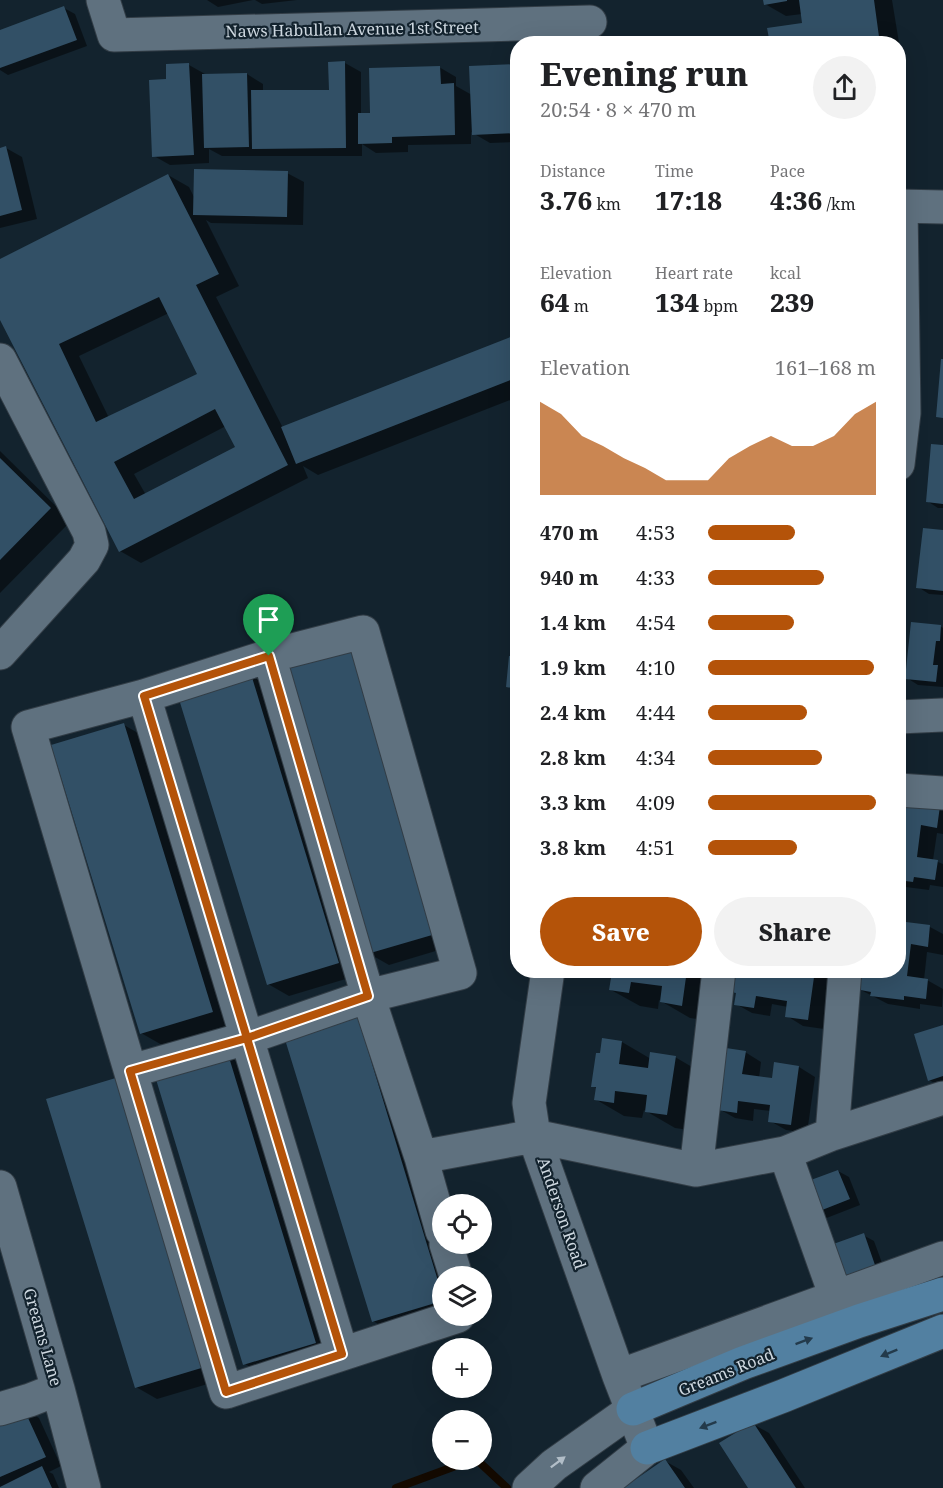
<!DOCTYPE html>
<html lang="en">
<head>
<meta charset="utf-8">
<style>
	:root { --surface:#fff; --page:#f2f2f2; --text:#202124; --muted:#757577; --accent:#b45309 }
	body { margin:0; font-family:"Noto Serif",serif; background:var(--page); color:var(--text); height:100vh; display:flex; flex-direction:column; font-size:22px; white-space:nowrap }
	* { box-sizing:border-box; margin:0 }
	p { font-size:20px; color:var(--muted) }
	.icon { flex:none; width:33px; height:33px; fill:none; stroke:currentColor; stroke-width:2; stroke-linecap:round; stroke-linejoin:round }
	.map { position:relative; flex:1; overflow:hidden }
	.side { position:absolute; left:510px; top:36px; width:396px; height:942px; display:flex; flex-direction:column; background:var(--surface); border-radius:24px; box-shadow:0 6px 24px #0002 }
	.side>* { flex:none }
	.tools { position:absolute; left:432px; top:1194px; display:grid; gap:12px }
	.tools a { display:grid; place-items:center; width:60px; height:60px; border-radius:50%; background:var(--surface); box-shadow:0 6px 24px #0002; font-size:30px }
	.pin { position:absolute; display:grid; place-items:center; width:51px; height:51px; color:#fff; margin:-62px -26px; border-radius:50% 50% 50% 0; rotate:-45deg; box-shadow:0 0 6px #0007 }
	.pin .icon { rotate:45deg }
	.round { display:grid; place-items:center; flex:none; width:63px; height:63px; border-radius:32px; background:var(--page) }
	.summary { display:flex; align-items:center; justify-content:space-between; height:102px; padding:0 30px }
	h1 { font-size:33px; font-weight:800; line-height:45px }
	.figures { display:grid; grid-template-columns:repeat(3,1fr); gap:9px; height:102px; padding:6px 30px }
	.figures div { display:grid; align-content:center }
	.figures b { font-size:26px; font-weight:800 }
	.figures small { font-size:16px; font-weight:400 }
	.figures p { font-size:16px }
	.chart { height:168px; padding:12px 30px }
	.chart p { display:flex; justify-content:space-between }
	.chart svg { width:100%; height:108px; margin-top:6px; fill:var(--accent); opacity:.7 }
	.cta { display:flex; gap:12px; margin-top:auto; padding:12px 30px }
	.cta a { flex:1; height:69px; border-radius:36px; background:var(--accent); color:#fff; font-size:24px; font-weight:800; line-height:69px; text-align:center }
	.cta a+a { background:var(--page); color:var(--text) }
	ul { padding:0 30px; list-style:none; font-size:20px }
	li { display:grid; grid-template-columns:96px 72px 1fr; align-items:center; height:45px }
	li i { height:15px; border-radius:8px; background:var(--accent) }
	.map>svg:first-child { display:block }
	.shadow { fill:#0007; fill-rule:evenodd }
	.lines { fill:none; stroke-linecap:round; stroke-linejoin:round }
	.stream { stroke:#140a00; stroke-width:8 }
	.building { fill:#325066; fill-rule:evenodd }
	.minor-casing { stroke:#323d46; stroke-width:35 }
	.major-casing { stroke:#323d46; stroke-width:35 }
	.minor { stroke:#5f717f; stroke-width:33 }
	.major { stroke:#5280a1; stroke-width:33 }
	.oneway { fill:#233a4b }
	.oneway2 { fill:#b2bec8 }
	.route-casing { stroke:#fff; stroke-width:12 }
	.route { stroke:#b45309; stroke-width:8 }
	.labels { text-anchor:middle; stroke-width:4.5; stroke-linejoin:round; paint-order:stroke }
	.street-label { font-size:16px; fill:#ced8e0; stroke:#13232e }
</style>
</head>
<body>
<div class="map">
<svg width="943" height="1488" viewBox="0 0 943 1488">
	<rect width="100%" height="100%" fill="#13232e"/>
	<path class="shadow" d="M207,0H253L218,7Z
		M255,0H297L262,4Z
		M765,0H892L903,67L898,68V44H771L804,24L802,14L786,16L765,4Z
		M64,8L75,14L87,46L8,75L0,70V31Z
		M345,63L361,72V115L372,114L439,67L456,77V86L472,95L518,66V142L490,143L471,132V144L408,145V152L376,153L362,144V156H222L209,149V163L170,165L154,156L168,81L189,65L205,74H247L263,84V92L330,91Z
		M6,148L22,157L37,219L0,228V149Z
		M287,173L304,182L303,225L211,223L206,220L239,286L216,297L283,428L518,336V397L318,475L303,466L308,478L141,563L120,551L0,317V261L168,175L189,187L195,199ZM169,313L199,375L109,418L79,356ZM226,426L237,447L146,495L134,474Z
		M943,447V508H938L927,501Z
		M0,451L71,521L0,593Z
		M943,531V595L929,594L918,587Z
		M940,626L943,628V687L918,685L907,678Z
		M372,657L459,944L389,965L368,953Z
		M250,675L272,688L359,975L289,996L268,984Z
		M124,725L145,737L233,1024L162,1045L141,1033Z
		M939,808L943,810V834L937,833L933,860L943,864V887L930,885L929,890L898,886V840Z
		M898,922L930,927L943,934V955L927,952L924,980H927L943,989L942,1007L920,1004V1009L888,1004L857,988L898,970Z
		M608,970H718L711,1021L690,1018L659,1000L658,1009L640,1006L611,990L612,979L607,976Z
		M736,970H776V973L790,975L791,970H828L832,972L824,1029L803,1026L787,1016L788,1007L772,1004L770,1016L752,1013L736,1004L737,994Z
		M377,1025L442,1276V1316L394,1333L373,1321L285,1034Z
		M943,1027V1085L940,1086L929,1080Z
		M622,1042L651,1059L675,1057L704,1074L696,1131L675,1128L644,1110L642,1118L624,1116L595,1099L597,1088L592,1086L602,1055Z
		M745,1052L761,1062L759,1078L773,1080L799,1067L815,1077L807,1133L786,1130L770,1121L771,1111L754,1109L753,1121L735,1118L719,1109Z
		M228,1056L249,1068L336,1355L266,1376L245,1364Z
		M48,1100L228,1378L157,1399L136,1387Z
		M838,1171L849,1177L860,1205L824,1219L813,1213Z
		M863,1235L874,1241L885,1271L837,1278Z
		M23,1408L39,1418L61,1466L49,1472L53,1474L59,1488H0V1419Z
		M753,1424L769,1433L805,1488H750Z
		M665,1461L681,1470L694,1488H626Z"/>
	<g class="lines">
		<path class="stream" d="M477,1460L507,1488
			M396,1488L472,1460"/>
	</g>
	<path class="building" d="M763,0H787V1L764,5Z
		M799,0H874L880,44H770L767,28L802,23Z
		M64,6L77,40L0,68V30Z
		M345,61L346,148L252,149L251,90H329L328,62Z
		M189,63L194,155L152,157L149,80L166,79V64Z
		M518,64V133L472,135L469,66Z
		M440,66L441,84L454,83L455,135L392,137V143L358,144V113H370L369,68Z
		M247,73L249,147L204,148L202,74Z
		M6,146L22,210L0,216V148Z
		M194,169L288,171L287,217L193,215Z
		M168,174L219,274L196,285L288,465L119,552L0,320V259ZM159,297L197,374L96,422L59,344ZM215,409L235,447L134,499L114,462Z
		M518,334V377L296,464L281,427Z
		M941,359H943V418L936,417Z
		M931,444L943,445V504L926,502Z
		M0,458L51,508L0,560Z
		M923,528L943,530V591L916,588Z
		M911,622L941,625L940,641H936L933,665H938L936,682L905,679Z
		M351,643L439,933L367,954L278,665Z
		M509,656L518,657V689L506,687Z
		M251,674L339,963L267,985L178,696Z
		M124,723L213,1012L140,1034L51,745Z
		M898,801L940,806L937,828L921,825L917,857L938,860L935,880L914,877L913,882L898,880Z
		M898,921L930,925L928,947L911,944L907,976L928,979L926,999L904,996V1000L870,996L871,992L855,989L857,970L886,973V970H898Z
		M607,970H687L682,1006L660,1002L662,986L631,982L629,993L609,990L611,978L606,977Z
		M734,970H769L789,973V970H815L808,1020L785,1017L787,1001L756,996L754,1008L734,1005L736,993L731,992Z
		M356,1011L442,1294V1301L372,1322L283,1033Z
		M943,1025V1076L928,1081L914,1034Z
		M602,1038L622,1041L619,1064L648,1068L650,1052L676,1056L667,1115L645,1112L647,1095L615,1091L614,1103L594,1100L596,1087H591L596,1053H600Z
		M726,1048L746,1051L742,1074L772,1078L774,1062L799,1066L791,1125L768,1122L770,1105L738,1101L737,1113L717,1110Z
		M228,1054L316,1343L243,1365L155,1076Z
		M119,1077L208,1366L135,1388L46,1099Z
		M838,1170L850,1199L812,1214L800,1184Z
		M864,1233L875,1265L836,1279L825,1247Z
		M23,1407L46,1457L0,1477V1417Z
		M753,1422L796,1488H748L719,1443Z
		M665,1459L685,1488H623Z
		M42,1466L52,1488H0V1487Z"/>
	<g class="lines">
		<defs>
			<path id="minor" d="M103,0L114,35L590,22
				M898,206L943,207
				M0,360L89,532L92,545L84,560L0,653
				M898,464L904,413L901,206
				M269,656L368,996L421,1157L442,1231
				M144,696L342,1354
				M898,717L943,715
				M898,790L943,793
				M548,970L529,1103L534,1136L619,1376L647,1448L597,1488
				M131,1071L247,1038L368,996L460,973L363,632L269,656L144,696L28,727L226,1392L458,1316
				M832,1134L845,970
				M785,1153L836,1297
				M421,1157L534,1136L696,1170L785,1153L832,1134L943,1098
				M696,1170L719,970
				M0,1187L58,1389L84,1488
				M446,1244L456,1276
				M619,1376L943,1258
				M0,1409L30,1400L58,1389
				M529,1488L554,1465L633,1409"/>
			<path id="major" d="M633,1409L743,1363L859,1321L943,1294
				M647,1448L783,1396L943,1331"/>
		</defs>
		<use href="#minor" class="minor-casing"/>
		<use href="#major" class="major-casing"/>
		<use href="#minor" class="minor"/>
		<use href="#major" class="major"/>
	</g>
	<defs><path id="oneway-solid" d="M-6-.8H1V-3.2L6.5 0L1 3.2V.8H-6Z" transform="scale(1.5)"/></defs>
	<g class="oneway">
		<use href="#oneway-solid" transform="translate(804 1341) rotate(-20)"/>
		<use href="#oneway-solid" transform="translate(889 1353) rotate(158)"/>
		<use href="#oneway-solid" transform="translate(708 1425) rotate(159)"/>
	</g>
	<use class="oneway2" href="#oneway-solid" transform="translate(558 1462) rotate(-37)"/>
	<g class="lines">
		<defs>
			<path id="route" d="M269,656L144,696L342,1354L226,1392L130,1071L247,1038L368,996L269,656"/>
		</defs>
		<use href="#route" class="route-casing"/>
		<use href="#route" class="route"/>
	</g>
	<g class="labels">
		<g class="street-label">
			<text transform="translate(352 29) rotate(-1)" y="6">Naws Habullan Avenue 1st Street</text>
			<text transform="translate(562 1213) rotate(71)" y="6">Anderson Road</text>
			<text transform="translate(43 1337) rotate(74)" y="6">Greams Lane</text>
			<text transform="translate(726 1372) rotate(-22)" y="6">Greams Road</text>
		</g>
	</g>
</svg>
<div class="tools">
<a><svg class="icon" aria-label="locate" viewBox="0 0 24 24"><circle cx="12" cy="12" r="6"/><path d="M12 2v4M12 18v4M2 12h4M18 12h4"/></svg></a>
<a><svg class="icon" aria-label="layers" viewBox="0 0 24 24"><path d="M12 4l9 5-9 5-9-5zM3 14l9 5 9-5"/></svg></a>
<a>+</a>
<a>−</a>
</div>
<div class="pin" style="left:269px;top:656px;background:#1e9e55"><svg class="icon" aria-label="arrive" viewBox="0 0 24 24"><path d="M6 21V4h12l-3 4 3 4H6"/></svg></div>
<section class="side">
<div class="summary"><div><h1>Evening run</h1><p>20:54 · 8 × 470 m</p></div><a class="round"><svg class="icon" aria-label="share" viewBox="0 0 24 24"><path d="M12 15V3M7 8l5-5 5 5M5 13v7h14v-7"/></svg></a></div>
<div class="figures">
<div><p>Distance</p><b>3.76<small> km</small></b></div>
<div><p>Time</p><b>17:18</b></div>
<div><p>Pace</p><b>4:36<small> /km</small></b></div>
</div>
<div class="figures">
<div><p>Elevation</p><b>64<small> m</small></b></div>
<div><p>Heart rate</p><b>134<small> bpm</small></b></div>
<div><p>kcal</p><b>239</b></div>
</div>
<div class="chart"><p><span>Elevation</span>161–168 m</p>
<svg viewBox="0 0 160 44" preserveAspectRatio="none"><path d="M0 44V6L10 11L20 20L30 24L40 29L50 33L60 38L70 38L80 38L90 29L100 24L110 20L120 24L130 24L140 20L150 11L160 6V44z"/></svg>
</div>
<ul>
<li><b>470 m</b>4:53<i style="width:52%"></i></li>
<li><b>940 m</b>4:33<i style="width:69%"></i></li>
<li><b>1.4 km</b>4:54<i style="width:51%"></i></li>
<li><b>1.9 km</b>4:10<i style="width:99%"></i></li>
<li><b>2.4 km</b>4:44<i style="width:59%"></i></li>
<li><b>2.8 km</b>4:34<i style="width:68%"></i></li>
<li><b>3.3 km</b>4:09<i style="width:100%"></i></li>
<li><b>3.8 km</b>4:51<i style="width:53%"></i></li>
</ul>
<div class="cta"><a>Save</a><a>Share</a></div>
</section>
</div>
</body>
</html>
